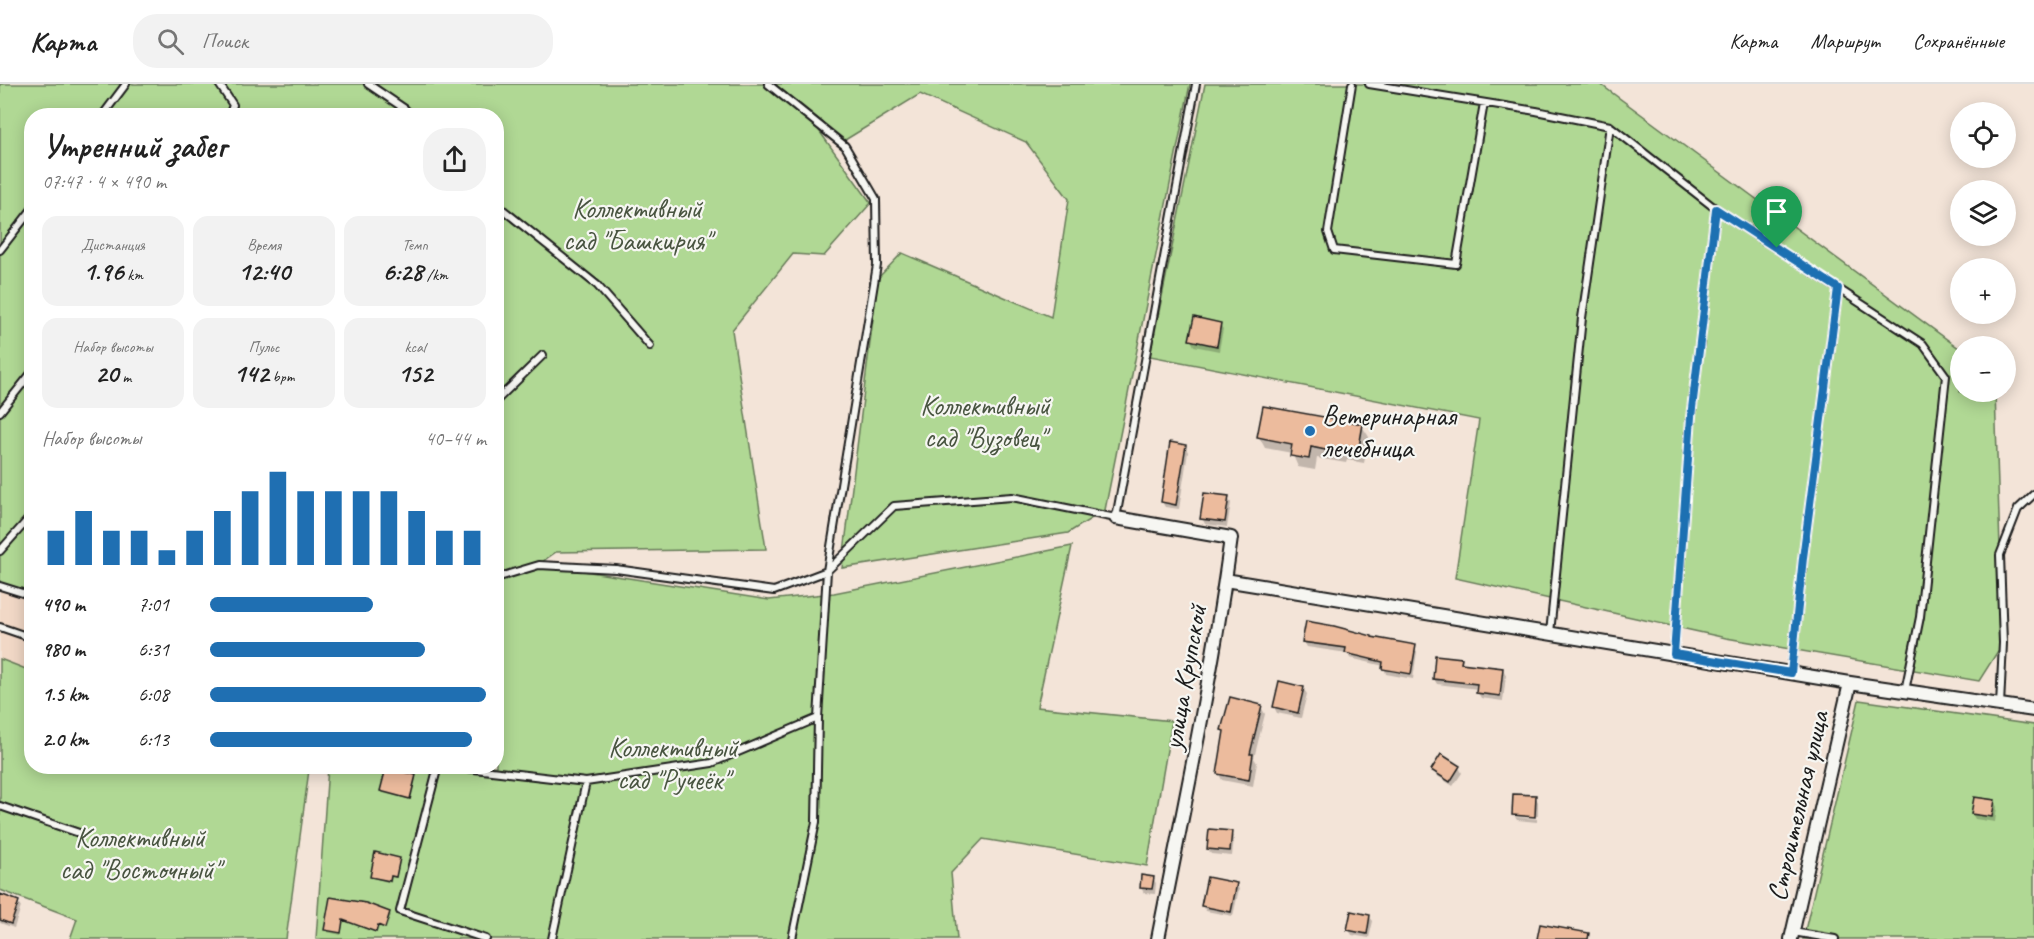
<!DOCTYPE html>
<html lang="ru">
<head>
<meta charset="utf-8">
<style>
	:root { --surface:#fff; --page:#f2f2f2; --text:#222; --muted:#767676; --line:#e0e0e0; --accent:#1f6fb2 }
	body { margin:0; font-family:Caveat,sans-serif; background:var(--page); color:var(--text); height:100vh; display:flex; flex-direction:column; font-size:22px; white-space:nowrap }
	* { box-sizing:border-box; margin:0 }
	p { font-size:20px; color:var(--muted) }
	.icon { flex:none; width:33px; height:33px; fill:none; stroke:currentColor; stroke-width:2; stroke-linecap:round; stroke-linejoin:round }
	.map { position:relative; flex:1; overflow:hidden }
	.sheet { position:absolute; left:24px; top:24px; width:480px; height:666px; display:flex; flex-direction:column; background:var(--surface); border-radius:24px; box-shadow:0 3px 15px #0003 }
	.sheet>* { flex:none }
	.buttons { position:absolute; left:1950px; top:18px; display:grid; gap:12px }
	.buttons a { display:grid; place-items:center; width:66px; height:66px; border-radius:50%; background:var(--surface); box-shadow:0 3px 15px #0003; font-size:30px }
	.pin { position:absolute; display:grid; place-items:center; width:51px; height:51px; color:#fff; margin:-62px -26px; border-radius:50% 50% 50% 0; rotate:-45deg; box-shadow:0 0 6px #0007 }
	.pin .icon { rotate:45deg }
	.round { display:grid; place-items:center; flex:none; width:63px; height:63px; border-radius:24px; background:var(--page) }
	.summary { display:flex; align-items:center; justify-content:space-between; height:102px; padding:0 18px }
	h1 { font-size:33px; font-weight:600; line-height:45px }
	.figures { display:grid; grid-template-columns:repeat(3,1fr); gap:9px; height:102px; padding:6px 18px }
	.figures div { display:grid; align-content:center; border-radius:15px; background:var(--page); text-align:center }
	.figures b { font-size:26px; font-weight:600 }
	.figures small { font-size:16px; font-weight:400 }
	.figures p { font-size:16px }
	.chart { height:168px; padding:12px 18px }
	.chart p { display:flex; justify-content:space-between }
	.chart svg { width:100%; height:108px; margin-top:6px; stroke:var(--accent); stroke-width:6 }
	ul { padding:0 18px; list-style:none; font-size:20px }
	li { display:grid; grid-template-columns:96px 72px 1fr; align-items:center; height:45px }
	li i { height:15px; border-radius:8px; background:var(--accent) }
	header { display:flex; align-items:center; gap:36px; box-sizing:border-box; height:84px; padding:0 30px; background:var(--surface); border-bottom:2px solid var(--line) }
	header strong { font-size:28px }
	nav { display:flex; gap:33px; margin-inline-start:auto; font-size:21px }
	.search { width:420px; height:54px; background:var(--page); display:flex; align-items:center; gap:15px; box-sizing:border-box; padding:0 21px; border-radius:24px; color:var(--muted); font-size:22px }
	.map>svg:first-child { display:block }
	.built { fill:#f1d8c6 }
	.green { fill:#b0d894; stroke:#667a58; stroke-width:1.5 }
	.shadow { fill:#0003 }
	.building { fill:#ecbb9d; stroke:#1c1c1c; stroke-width:1.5 }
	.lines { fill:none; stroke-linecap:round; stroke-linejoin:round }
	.service-casing { stroke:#1c1c1c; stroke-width:10 }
	.minor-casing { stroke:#1c1c1c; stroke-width:16 }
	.service { stroke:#f6f6f2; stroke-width:6 }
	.minor { stroke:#f6f6f2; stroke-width:12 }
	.route-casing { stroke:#fff; stroke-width:12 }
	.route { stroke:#1f6fb2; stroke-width:8 }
	.poi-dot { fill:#1f6fb2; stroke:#f6f6f2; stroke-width:2 }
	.labels { text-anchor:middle; stroke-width:4.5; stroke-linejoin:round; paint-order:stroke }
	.park-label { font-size:28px; fill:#485440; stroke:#f6f6f2 }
	.poi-label { font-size:28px; fill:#1c1c1c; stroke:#f6f6f2; text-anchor:start }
	.street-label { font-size:28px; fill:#1c1c1c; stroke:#f6f6f2 }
</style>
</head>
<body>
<header>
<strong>Карта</strong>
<div class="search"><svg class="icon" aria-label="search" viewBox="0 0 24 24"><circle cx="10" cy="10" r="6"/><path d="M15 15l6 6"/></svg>Поиск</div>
<nav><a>Карта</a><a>Маршрут</a><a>Сохранённые</a></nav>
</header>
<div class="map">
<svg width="2034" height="855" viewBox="0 0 2034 855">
	<rect width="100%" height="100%" fill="#f3e4d8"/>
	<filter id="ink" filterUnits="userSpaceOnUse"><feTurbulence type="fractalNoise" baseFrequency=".0167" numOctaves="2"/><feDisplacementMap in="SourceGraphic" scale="12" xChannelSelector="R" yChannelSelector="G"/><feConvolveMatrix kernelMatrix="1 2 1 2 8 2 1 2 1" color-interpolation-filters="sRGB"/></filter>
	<g filter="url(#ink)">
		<path class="built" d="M0,502L31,512V587L0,575Z"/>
		<path class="green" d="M0,0H764L815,41L871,119L824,172L793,170L732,246L766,465L556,468L539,480L769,516L834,509L1072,462L1037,623L1172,637L1147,782L983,755L951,789L957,855H316L328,683L496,682V32H32L31,512L0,502Z
			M775,0H1190L1105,426L1068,449L842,484L878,194L902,169L1051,233L1069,115L1026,58L920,10L845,56Z
			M1205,0H1600L1960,265V308H1995L2003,559L1979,597L1726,554L1455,494L1479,336L1150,272Z
			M0,575L31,587L32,682H300L309,686L286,855H70L77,835L0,806Z
			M1859,616L2034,641V855H1803Z"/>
		<path class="shadow" d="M1220,240L1223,245L1219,267L1194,262L1191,256Z
			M1362,342L1369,353L1364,379L1347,376L1346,379L1317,374L1315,386L1298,383L1292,369L1265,364L1259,353Z
			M1185,362L1188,368L1179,425L1165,423L1162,418Z
			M1228,414L1231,419L1227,443L1205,440L1202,434Z
			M1373,555L1414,562L1417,568L1413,595L1386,590L1384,582L1350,574L1347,569L1307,563L1304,558Z
			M1461,575L1464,581L1503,585L1506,591L1503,617L1481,614L1478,609V605L1437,600L1434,595Z
			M1303,604L1307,610L1301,634L1277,629L1274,623Z
			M1261,623L1265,630L1254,674L1257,679L1253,702L1222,696L1218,689L1225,650L1223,646Z
			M1459,683L1462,689L1453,702L1436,691L1433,686Z
			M415,693L416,695L411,716L383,709L382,707Z
			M1515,711L1535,712L1538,718V732L1514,730V733L1513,731Z
			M1994,717L1997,723L1995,738L1975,735L1972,730Z
			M1515,733L1537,735V738L1517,736Z
			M1231,749L1234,754L1232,772L1211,770L1208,765Z
			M399,775L400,777L396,794L392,793L391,799L373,794L372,792Z
			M1142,793L1153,794L1156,799L1155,810L1144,809L1141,804Z
			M1236,800L1239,805L1233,832L1206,827L1203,822Z
			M331,815L389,829L391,831L386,845L379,843L377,849L344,837L341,851L327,848Z
			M18,818L21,823L14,844L0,839V819Z
			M1369,832L1373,837L1369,854L1352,851L1349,846Z"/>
		<path class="building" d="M1194,233L1221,239L1217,262L1189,256Z
			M1263,322L1363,340L1358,369L1341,365L1340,369L1311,363L1309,375L1290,372L1292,360L1257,353Z
			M1170,358L1186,361L1176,421L1161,418Z
			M1204,409L1229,412L1225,438L1200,435Z
			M1306,537L1334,542L1372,552V553L1416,561L1411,590L1382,585L1383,578L1345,569L1346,564L1302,558Z
			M1435,571L1462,574L1461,579L1503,584L1500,612L1476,609L1477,600L1433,595Z
			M1279,597L1304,603L1298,629L1273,623Z
			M1230,613L1262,621L1250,670H1253L1249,696L1217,690L1224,647L1221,646Z
			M1441,670L1460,682L1450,698L1431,686Z
			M386,684L416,691L410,715L380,707Z
			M1513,710L1536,711L1535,733L1512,731Z
			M1974,713L1995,716L1992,733L1971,730Z
			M1209,745L1232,747L1230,767L1207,765Z
			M375,768L400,774L396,793L391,792L390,797L370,793Z
			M1141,791L1154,793L1152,805L1140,804Z
			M1207,793L1237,799L1231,828L1201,822Z
			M0,810L19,817L11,840L0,836Z
			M330,813L366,819L390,828L385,844L378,841L376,848L343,836L341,849L324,846Z
			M1351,827L1370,831L1367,850L1347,846Z
			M1540,840L1589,849L1588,855H1537Z"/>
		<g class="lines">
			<defs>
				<path id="service" d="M219,0L233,21L229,32
					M368,0L405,25L411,32
					M768,0L845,62L876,115L877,181L827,487L818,634L816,738L792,855
					M1352,0L1328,148L1334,166L1456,180L1484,19
					M1369,0L1536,27L1610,42L1716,125L1923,260L1946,292L1920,533L1905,607
					M102,32L126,0
					M496,120L597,201L650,262
					M0,166L32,125
					M496,317L543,271
					M0,328L32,288
					M0,467L32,431
					M496,494L539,481L616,485L774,507L827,487L894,422L1012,413L1116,434L1196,0
					M0,502L32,512
					M0,543L32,554
					M1550,549L1582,234L1610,42
					M1674,569L1691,333L1716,125
					M1791,589L1803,474L1838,204
					M2000,621L2003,559L2000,471L2018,425L2034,410
					M438,682L400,827L486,855
					M448,682L586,698L712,679L818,634
					M0,722L79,749
					M1793,848L1835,855
					M552,855L586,698"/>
				<path id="minor" d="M1116,434L1231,454C1213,588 1184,722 1158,855
					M1225,496L1850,599L2034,626
					M1791,855L1850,599"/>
			</defs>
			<use href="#service" class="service-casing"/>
			<use href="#minor" class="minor-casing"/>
			<use href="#service" class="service"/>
			<use href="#minor" class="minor"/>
		</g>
	</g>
	<g class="lines" filter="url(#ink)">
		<defs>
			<path id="route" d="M1716,125L1838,204L1803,474L1791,589L1674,570L1691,333Z"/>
		</defs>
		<use href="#route" class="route-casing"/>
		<use href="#route" class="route"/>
	</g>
	<circle class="poi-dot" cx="1310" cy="347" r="6"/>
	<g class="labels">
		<g class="park-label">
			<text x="637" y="134">Коллективный<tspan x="637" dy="32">сад "Башкирия"</tspan></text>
			<text x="985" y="331">Коллективный<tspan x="985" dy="32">сад "Вузовец"</tspan></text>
			<text x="673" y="673">Коллективный<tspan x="673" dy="32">сад "Ручеёк"</tspan></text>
			<text x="140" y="763">Коллективный<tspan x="140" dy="32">сад "Восточный"</tspan></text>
		</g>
		<g class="poi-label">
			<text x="1322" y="341">Ветеринарная<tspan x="1322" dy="32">лечебница</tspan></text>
		</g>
		<g class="street-label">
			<text transform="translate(1184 593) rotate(-80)" y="10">улица Крупской</text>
			<text transform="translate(1797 722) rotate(-77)" y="10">Строительная улица</text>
		</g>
	</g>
</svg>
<div class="buttons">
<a><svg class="icon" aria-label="locate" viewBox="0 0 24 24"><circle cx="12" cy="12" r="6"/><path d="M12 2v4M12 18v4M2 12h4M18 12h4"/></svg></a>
<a><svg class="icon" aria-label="layers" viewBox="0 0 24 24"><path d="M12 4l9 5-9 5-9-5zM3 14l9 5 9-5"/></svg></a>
<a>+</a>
<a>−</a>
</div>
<div class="pin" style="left:1777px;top:164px;background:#1e9e55"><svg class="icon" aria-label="arrive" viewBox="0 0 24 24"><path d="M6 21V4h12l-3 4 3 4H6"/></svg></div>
<section class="sheet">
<div class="summary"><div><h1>Утренний забег</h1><p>07:47 · 4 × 490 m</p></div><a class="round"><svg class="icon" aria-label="share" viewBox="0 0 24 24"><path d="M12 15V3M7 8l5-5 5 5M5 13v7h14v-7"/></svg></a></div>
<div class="figures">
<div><p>Дистанция</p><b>1.96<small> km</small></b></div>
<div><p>Время</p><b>12:40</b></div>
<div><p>Темп</p><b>6:28<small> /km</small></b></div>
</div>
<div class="figures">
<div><p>Набор высоты</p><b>20<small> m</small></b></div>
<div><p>Пульс</p><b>142<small> bpm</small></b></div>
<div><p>kcal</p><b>152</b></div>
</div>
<div class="chart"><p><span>Набор высоты</span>40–44 m</p>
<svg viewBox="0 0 160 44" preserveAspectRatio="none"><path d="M5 44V30M15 44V22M25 44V30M35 44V30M45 44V38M55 44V30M65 44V22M75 44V14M85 44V6M95 44V14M105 44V14M115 44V14M125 44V14M135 44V22M145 44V30M155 44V30"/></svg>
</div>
<ul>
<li><b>490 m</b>7:01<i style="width:59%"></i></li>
<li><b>980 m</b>6:31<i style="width:78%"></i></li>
<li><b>1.5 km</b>6:08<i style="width:100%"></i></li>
<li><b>2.0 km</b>6:13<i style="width:95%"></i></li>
</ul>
</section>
</div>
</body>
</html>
